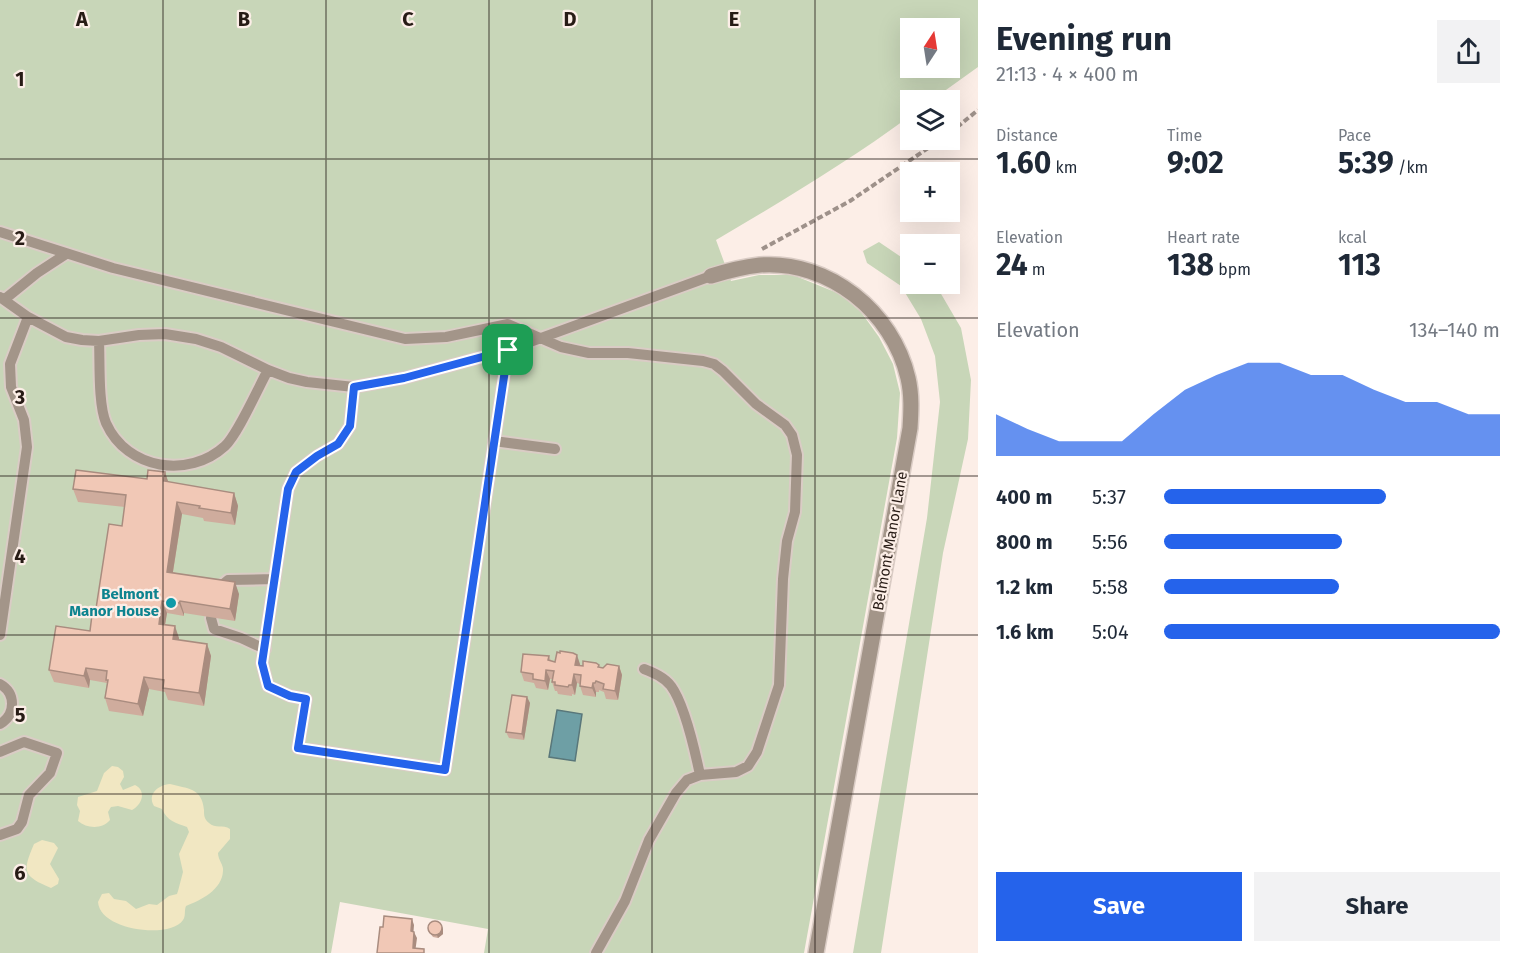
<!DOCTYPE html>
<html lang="en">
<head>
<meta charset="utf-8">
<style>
	:root { --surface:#fff; --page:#f2f2f3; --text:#1f2937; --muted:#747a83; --accent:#2563eb }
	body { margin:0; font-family:"Fira Sans",sans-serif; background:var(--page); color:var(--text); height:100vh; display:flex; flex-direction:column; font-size:22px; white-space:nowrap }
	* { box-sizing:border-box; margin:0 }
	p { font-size:20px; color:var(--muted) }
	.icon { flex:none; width:33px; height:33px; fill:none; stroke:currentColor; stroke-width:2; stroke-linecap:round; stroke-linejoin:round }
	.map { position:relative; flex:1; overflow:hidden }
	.drawer { display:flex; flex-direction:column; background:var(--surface); width:540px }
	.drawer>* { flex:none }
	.needle { width:39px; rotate:12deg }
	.buttons { position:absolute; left:900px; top:18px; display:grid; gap:12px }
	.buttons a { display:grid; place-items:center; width:60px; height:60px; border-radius:0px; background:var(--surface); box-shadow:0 6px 24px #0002; font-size:30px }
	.pin { position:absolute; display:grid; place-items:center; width:51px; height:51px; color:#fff; margin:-26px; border-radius:12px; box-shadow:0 3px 9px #0006 }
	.round { display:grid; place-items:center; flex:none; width:63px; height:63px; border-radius:0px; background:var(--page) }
	.overview { display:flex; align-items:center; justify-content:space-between; height:102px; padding:0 18px }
	h1 { font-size:33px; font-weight:700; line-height:45px }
	.stats { display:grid; grid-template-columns:repeat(3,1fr); gap:9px; height:102px; padding:6px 18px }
	.stats div { display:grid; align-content:center }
	.stats b { font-size:30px; font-weight:700 }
	.stats small { font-size:16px; font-weight:400 }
	.stats p { font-size:16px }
	.chart { height:168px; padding:12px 18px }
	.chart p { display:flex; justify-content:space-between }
	.chart svg { width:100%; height:108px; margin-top:6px; fill:var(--accent); opacity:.7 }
	.primary-button { display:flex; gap:12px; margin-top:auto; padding:12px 18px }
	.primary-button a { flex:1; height:69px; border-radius:0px; background:var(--accent); color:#fff; font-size:24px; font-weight:700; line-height:69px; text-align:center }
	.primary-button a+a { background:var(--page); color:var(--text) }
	ul { padding:0 18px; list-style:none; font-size:20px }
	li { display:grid; grid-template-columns:96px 72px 1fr; align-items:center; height:45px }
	li i { height:15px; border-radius:8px; background:var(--accent) }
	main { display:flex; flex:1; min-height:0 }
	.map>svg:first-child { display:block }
	.green { fill:#c8d6b8; fill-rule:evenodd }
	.sand { fill:#f1e7c2 }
	.water { fill:#6e9fa5; stroke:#59777a; stroke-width:1.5 }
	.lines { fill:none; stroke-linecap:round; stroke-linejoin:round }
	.lane-casing { stroke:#daccc5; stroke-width:14 }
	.street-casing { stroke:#daccc5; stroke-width:18 }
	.path { stroke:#9e918a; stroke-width:4; stroke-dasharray:6 3; stroke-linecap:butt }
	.lane { stroke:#a39589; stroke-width:10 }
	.street { stroke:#a39589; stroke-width:15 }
	.wall { fill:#cfac9d }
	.shaded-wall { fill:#a98c7f }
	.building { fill:#f1c8b6; stroke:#a98c7f; stroke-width:1.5 }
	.route-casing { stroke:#fff; stroke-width:12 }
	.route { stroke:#2563eb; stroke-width:8 }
	.grid { fill:none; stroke:#271b15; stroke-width:1.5; stroke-opacity:0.55 }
	.culture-dot { fill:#0f9aa8; stroke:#fceee7; stroke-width:2 }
	.labels { text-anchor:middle; stroke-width:4.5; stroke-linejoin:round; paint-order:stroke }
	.street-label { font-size:15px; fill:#271b15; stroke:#fceee7 }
	.culture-label { font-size:15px; font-weight:bold; fill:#0d838f; stroke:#fceee7; text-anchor:end }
	.grid-label { font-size:20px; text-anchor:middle; font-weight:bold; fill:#271b15; stroke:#fceee7; stroke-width:4.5; stroke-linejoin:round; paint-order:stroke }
</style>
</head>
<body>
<main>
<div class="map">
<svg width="978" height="953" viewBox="0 0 978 953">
	<rect width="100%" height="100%" fill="#fceee7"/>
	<path class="green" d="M0,0H978V67L932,100H910V116C849,161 782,201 716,240L731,281L759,275H793L840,294L861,312L879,337L893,364L900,393L897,438L804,953H484L488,929L340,902L331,953H0ZM910,28H950V68H910Z
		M879,242L910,263V284H934L937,287L961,328L971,380L968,439L943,553L881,953H853L927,518L940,402L935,356L921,319L901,286L867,263L863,251Z"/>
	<path class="sand" d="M112,766L118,767L123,771L124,777L120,784L123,790L135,785C147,791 142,805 132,810L118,806L111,807L108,812L110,820C103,829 87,829 78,821L80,811L77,805L78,797L97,791L104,773Z
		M170,784C187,789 202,787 204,810C204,815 204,819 209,823C215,829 223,824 230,829V839L218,853C218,860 224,865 223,871C222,890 201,900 186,906C184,911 186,916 183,920C171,939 100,931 98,902L102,894L109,893L114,899L126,901L136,909L149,904L157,905L169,896L177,894L178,891L183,872L179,854L189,832L187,827C176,823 167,821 162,809L154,806C147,794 158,785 170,784Z
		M42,840L54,843L58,848L50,864L59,879L58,884L51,888C23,876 22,872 34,844Z"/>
	<path class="water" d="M557,710L582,714L575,761L549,757Z"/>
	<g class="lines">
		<defs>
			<path id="lane" d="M0,232L113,268L405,339L446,337L508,324L561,347L589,353H628L703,361L714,364L723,371L756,404L785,425L792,435L797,455L795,512L787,541L783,579L779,685L757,752L748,766L736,772L700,775L687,780L676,793L649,840L625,901L596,953
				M0,297L28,317
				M5,299L37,273L66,254
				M99,341C100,363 98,404 106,423C127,470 189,479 225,446C238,434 258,388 268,370
				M354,387L350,426L338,444L317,456L296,472L288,489L262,663L268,686L290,696L306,699L298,748L445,770L508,350
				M494,441L555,449
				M216,590L228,580L275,579
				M211,618L214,629L241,638L265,649
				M0,635L27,447L24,420L11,387L10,364L28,317L66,337L82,340L99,341L139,335L165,334L196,339L221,347L268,370L289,378L307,382L354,387L404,378L508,350L711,276
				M644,669C654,673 664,677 671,686C685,705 695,751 700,775
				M0,684C16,693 16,714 0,724
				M0,752L24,742L57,753L50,773L29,795L22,822L17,829L0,835"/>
			<path id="street" d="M711,276C727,271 743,267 760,265C829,260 893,312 908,378C912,395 911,412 910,428L816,953"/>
		</defs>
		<use href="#lane" class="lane-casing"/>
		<use href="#street" class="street-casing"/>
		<path class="path" d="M950,133L978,110
			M762,249L850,201L940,140"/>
		<use href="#lane" class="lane"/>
		<use href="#street" class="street"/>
	</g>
	<path class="wall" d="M165,472L168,482L234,493L238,506L235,525L204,521L203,518L182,514L173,572L239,594L235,621L184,613V616L167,613L165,625L179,638V640L207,644L211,656L204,706L168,700L165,692L149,689L143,716L109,711L105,698L107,683L90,680L89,688L54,682L49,670L90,631L95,615L122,526L125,507L78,502L73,489L147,479Z
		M549,656L551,661L580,664V665L583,666L599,665L600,668H603L619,666L622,675L618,700L606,699L604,692L599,690V692H596V697L583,695L580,686V684L577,683L575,695L572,694V696L558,694L557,691H555L552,682V679H550L548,690L536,688L534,683L524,681L521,672Z
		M527,697L530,703L524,740L509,738L506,732Z
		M443,929V934L438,938L433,937L430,933L429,930Z"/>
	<path class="shaded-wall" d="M165,472L169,484L164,481Z
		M234,493L238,506L235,525L231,513Z
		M177,502L182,514L171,584L167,572Z
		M235,582L239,594L235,621L230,609Z
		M162,601L167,613L163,636L159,624Z
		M180,601L184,613V616L179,603Z
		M175,626L179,638L178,651L173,639Z
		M207,644L211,656L204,706L199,693Z
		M577,655L580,664L579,674L575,665Z
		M619,666L622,675L618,700L615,691Z
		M86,668L90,680L89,688L84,676Z
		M546,670L550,679L548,690L545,681Z
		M574,674L577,683L575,695L572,685Z
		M144,677L149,689L143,716L138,704Z
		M593,683L596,692V697L592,688Z
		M527,697L530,703L524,740L522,734Z
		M412,919L414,925L413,938L411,931Z
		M442,926L443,929V934L438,938L437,935Z
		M414,932L417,938L415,953L413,948Z"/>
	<path class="building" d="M76,470L147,479L148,470L165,472L164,481L234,493L231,513L199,508L200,506L177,502L167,572L235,582L230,609L180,601L179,603L162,601L159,624L175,626L173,639L207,644L199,693L163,688L164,680L144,677L138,704L105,698L108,680H106L107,671L86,668L84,676L49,670L56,626L90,631L92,615H95L109,524L122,526L126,495L73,489Z
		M560,651L573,653L577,655L575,665L583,666V661L596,663L599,665L598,667L603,668L607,664L619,666L615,691L603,689L604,684L596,681L595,683H593L592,688L580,686L581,675L574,674L572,685H569L568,687L555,685V682H552L554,671L546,670L545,681L533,679V674L521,672L523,654L549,656L548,660L555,662L557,652L560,653Z
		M512,695L527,697L522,734L506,732Z
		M384,916L412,919L411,931L414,932L413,948L424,949V953H377L380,927H383Z
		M428 928a7 7 0 1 1 14 0a7 7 0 1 1-14 0Z"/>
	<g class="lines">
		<defs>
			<path id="route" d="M508,350L445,770L298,748L306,699L290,696L268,686L262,663L288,489L296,472L317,456L338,444L350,426L354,387L404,378Z"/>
		</defs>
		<use href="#route" class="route-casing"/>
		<use href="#route" class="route"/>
	</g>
	<path class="grid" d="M163,0V953M326,0V953M489,0V953M652,0V953M815,0V953M0,159H978M0,318H978M0,476H978M0,635H978M0,794H978"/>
	<circle class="culture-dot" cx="171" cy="603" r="6"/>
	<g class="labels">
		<g class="street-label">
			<text transform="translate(890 541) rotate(-80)" y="5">Belmont Manor Lane</text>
		</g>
		<g class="culture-label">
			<text x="159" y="599">Belmont<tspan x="159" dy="17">Manor House</tspan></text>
		</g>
	</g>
	<g class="grid-label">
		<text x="82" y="26">A</text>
		<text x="244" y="26">B</text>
		<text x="408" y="26">C</text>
		<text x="570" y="26">D</text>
		<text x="734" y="26">E</text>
		<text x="20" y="86">1</text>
		<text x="20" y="245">2</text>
		<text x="20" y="404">3</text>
		<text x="20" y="563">4</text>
		<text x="20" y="722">5</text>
		<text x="20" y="880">6</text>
	</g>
</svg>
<div class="buttons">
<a><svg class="needle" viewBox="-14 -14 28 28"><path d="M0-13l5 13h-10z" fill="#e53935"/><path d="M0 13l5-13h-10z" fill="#747a83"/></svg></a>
<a><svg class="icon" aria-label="layers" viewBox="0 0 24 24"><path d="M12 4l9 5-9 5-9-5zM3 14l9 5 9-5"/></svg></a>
<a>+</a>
<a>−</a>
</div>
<div class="pin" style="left:508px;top:350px;background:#1e9e55"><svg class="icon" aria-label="arrive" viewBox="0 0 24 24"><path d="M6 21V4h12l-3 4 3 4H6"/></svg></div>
</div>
<section class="drawer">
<div class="overview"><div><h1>Evening run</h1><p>21:13 · 4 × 400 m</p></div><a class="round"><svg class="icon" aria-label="share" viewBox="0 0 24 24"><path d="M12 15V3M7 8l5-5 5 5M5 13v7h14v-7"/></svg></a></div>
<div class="stats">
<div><p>Distance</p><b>1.60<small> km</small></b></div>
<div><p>Time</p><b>9:02</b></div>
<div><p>Pace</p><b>5:39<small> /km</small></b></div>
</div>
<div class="stats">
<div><p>Elevation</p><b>24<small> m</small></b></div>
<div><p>Heart rate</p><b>138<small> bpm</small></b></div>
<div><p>kcal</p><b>113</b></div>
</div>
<div class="chart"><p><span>Elevation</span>134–140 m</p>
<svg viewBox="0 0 160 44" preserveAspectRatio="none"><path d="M0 44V27L10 33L20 38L30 38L40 38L50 27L60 17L70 11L80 6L90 6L100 11L110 11L120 17L130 22L140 22L150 27L160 27V44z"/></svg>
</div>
<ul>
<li><b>400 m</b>5:37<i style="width:66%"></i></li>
<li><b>800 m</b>5:56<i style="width:53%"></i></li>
<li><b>1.2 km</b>5:58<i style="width:52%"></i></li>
<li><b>1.6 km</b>5:04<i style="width:100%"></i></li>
</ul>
<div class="primary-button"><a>Save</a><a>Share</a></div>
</section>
</main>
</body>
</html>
